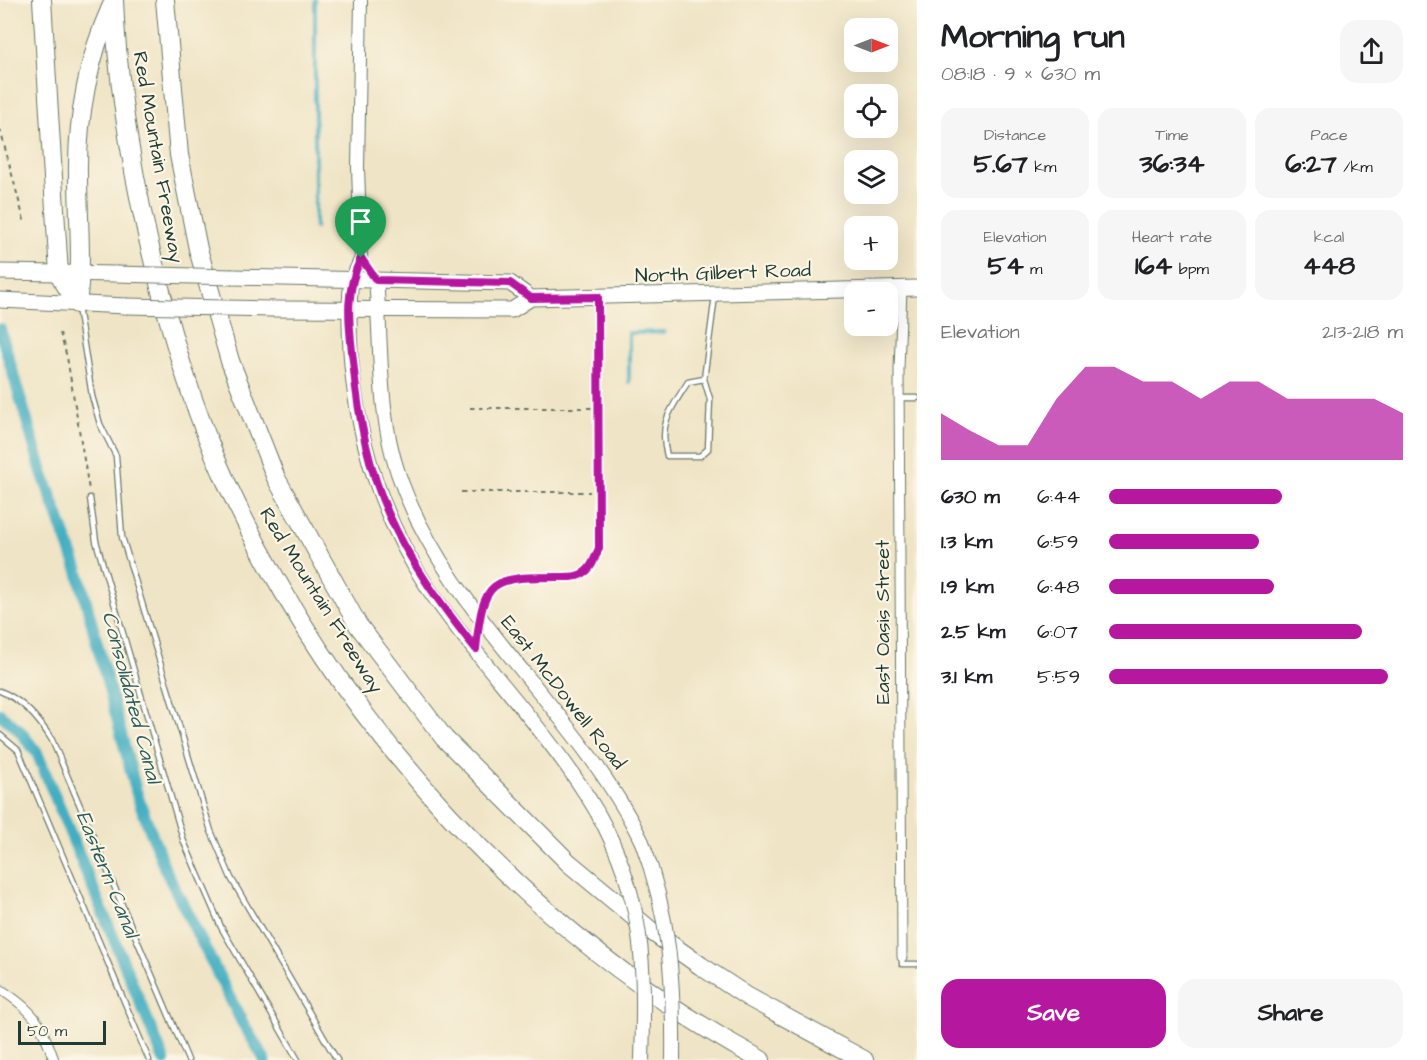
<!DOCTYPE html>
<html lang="en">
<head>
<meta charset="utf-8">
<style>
	:root { --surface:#fff; --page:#f6f6f6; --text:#202124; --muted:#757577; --accent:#b5179e }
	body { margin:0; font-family:"Architects Daughter",sans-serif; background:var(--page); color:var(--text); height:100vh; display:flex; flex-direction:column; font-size:22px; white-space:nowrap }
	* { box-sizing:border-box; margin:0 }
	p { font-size:20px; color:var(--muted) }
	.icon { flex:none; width:33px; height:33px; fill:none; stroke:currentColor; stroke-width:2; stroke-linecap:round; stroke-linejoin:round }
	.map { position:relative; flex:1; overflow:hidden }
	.details { display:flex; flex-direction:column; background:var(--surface); width:510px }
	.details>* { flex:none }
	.needle { width:39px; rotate:90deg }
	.buttons { position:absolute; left:844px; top:18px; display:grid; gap:12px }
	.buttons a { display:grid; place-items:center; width:54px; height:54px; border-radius:12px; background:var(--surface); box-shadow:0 6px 24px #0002; font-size:30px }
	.scale { position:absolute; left:18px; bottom:15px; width:88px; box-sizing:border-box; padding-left:6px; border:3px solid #1f3d34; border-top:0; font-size:16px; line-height:21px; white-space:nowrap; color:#1f3d34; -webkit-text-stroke:4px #fcf5e5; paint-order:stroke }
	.pin { position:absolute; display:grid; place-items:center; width:51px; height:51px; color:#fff; margin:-62px -26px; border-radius:50% 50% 50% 0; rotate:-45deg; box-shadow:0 0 6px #0007 }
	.pin .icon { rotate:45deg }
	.round { display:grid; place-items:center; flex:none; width:63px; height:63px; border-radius:18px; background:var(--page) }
	.overview { display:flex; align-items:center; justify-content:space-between; height:102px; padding:0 24px }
	h1 { font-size:33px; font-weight:700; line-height:45px }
	.stats { display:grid; grid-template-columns:repeat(3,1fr); gap:9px; height:102px; padding:6px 24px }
	.stats div { display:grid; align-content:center; border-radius:15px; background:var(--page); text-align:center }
	.stats b { font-size:26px; font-weight:700 }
	.stats small { font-size:16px; font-weight:400 }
	.stats p { font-size:16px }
	.chart { height:168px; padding:12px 24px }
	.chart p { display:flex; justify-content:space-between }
	.chart svg { width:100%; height:108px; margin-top:6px; fill:var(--accent); opacity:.7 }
	.cta { display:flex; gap:12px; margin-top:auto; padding:12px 24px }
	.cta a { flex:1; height:69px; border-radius:18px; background:var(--accent); color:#fff; font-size:24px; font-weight:700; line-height:69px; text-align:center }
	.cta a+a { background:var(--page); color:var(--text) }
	ul { padding:0 24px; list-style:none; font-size:20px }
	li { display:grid; grid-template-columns:96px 72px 1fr; align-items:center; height:45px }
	li i { height:15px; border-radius:8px; background:var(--accent) }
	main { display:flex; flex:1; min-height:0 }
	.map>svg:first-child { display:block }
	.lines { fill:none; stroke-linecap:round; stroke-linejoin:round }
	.stream { stroke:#43aec1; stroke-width:4 }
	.canal { stroke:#43aec1; stroke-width:12 }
	.service-casing { stroke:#687767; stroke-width:7 }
	.minor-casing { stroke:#687767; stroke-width:11 }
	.tertiary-casing { stroke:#687767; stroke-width:14 }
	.secondary-casing { stroke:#687767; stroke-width:16 }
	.primary-casing { stroke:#687767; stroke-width:17 }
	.motorway-casing { stroke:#687767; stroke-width:20 }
	.path { stroke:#687767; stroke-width:2; stroke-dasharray:4.5 4.5; stroke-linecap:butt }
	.service { stroke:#fff; stroke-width:4.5 }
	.minor { stroke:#fff; stroke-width:9 }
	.tertiary { stroke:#fff; stroke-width:12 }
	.secondary { stroke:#fff; stroke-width:14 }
	.primary { stroke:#fff; stroke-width:15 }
	.motorway { stroke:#fff; stroke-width:18 }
	.secondary-bridge-casing { stroke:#687767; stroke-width:16; stroke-linecap:butt }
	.primary-bridge-casing { stroke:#687767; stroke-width:17; stroke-linecap:butt }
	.secondary-bridge { stroke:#fff; stroke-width:14 }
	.primary-bridge { stroke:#fff; stroke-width:15 }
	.route-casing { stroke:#fff; stroke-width:12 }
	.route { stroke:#b5179e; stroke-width:8 }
	.labels { text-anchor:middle; stroke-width:4.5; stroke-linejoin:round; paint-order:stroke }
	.street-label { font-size:20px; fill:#1f3d34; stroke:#fcf5e5 }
	.water-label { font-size:21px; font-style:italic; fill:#2a5f5e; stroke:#fcf5e5 }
</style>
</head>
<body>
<main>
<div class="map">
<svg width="917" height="1060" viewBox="0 0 917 1060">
	<rect width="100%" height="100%" fill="#fcf5e5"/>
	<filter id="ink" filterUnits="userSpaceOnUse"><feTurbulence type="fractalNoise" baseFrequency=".0167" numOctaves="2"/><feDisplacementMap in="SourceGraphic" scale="12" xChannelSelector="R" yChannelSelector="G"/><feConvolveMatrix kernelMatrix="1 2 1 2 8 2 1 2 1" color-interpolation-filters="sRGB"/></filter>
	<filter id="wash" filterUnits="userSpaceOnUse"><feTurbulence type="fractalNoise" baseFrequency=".008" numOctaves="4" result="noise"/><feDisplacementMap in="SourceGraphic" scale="24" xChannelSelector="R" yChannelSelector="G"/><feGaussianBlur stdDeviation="1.35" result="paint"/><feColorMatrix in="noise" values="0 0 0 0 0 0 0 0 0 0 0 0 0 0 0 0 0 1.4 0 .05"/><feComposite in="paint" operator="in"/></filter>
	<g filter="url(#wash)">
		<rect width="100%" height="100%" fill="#efe4c5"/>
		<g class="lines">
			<path class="stream" d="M315,0V228
				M629,382V333L664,332"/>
			<path class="canal" d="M0,329L42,472L78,571L138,798L165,869L242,1022L265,1060
				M0,714L19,730L37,753L164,1060"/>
		</g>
	</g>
	<g filter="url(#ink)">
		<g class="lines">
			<defs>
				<path id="service" d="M78,307L92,396L100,424L116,456L122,537L211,831L231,878L337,1060
					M704,379L688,382C671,409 658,423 667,456H700L708,449L710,399L704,379L715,296
					M899,398H917
					M90,498L96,541L184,842L221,927L298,1060
					M480,611C498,567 522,578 562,577C569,577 578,577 585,573C592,568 595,556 599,548V300
					M476,647L478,622
					M0,691C23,700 39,719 52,740L188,1060
					M0,735L18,750L149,1060
					M902,957V964H917"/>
				<path id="minor" d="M902,957L899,369L902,288
					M0,989C34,1011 41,1022 54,1060"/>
				<path id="tertiary" d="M351,279L361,258L358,167L361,0"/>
				<path id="secondary" d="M351,279C343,389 368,499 430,591C482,667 550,732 597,812
					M376,280C382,344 377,411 398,473C445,613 578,709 642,842"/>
				<path id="primary" d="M0,272L116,274
					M233,277L510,283L531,298
					M0,300L126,306
					M273,309L512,310L531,298L917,288"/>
				<path id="motorway" d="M42,0L59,274L77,304
					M114,0C117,80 130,160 148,239C168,323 191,407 228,486C339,725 529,934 761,1060
					M165,0L179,155L198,249L230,361L276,478L358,625L444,738L569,863L650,930L701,966L748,997L864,1060
					M77,304C83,261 78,219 78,175C77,119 88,57 112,5"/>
			</defs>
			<use href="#service" class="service-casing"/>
			<use href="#minor" class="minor-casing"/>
			<use href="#tertiary" class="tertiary-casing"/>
			<use href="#secondary" class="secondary-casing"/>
			<use href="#primary" class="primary-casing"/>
			<use href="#motorway" class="motorway-casing"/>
			<path class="path" d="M0,129L25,224
				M60,333L67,357L89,490
				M470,408H593
				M461,492H590"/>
			<use href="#service" class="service"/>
			<use href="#minor" class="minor"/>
			<use href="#tertiary" class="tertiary"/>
			<use href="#secondary" class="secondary"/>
			<use href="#primary" class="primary"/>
			<use href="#motorway" class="motorway"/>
			<defs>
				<path id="secondary-bridge" d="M597,812C645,897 645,966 642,1060
					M642,842C670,917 674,981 673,1060"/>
				<path id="primary-bridge" d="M116,274L233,277
					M126,306L273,309"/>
			</defs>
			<use href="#secondary-bridge" class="secondary-bridge-casing"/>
			<use href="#primary-bridge" class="primary-bridge-casing"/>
			<use href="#secondary-bridge" class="secondary-bridge"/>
			<use href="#primary-bridge" class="primary-bridge"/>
		</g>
	</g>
	<g class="lines" filter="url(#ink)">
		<defs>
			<path id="route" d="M361,258L376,280L510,283L531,298L598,297L599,548C596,555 592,568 585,572C578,578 567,577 558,577C490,577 483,579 476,649C397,550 365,489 353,361C349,323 344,294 361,258Z"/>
		</defs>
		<use href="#route" class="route-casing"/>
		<use href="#route" class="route"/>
	</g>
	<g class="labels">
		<g class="street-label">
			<text transform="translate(159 157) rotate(80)" y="7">Red Mountain Freeway</text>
			<text transform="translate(723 272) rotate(-2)" y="7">North Gilbert Road</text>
			<text transform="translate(322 600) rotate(58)" y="7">Red Mountain Freeway</text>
			<text transform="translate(882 622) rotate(-90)" y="7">East Oasis Street</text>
			<text transform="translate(564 692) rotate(52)" y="7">East McDowell Road</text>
		</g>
		<g class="water-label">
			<text transform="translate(132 697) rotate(75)" y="7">Consolidated Canal</text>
			<text transform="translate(108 874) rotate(68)" y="7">Eastern Canal</text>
		</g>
	</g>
</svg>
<div class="buttons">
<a><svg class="needle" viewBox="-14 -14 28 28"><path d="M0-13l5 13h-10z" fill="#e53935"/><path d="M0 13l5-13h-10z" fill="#757577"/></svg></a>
<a><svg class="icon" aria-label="locate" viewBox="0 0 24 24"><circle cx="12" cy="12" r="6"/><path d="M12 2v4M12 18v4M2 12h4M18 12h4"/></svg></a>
<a><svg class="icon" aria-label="layers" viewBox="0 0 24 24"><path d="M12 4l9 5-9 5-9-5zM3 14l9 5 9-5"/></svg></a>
<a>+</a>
<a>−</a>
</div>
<div class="scale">50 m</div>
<div class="pin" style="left:361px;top:258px;background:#1e9e55"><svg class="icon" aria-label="arrive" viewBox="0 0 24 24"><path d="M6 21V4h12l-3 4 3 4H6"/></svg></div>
</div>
<section class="details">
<div class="overview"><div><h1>Morning run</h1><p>08:18 · 9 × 630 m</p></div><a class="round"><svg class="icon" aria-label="share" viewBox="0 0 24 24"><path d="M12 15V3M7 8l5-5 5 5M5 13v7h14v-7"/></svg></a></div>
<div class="stats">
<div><p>Distance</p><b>5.67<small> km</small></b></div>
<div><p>Time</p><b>36:34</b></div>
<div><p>Pace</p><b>6:27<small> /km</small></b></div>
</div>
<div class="stats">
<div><p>Elevation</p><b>54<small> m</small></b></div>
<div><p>Heart rate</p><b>164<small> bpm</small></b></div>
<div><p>kcal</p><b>448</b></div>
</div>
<div class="chart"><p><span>Elevation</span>213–218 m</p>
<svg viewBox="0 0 160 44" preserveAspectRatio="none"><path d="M0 44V25L10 32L20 38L30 38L40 19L50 6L60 6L70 12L80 12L90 19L100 12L110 12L120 19L130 19L140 19L150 19L160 25V44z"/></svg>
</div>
<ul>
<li><b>630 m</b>6:44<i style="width:59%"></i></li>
<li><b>1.3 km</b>6:59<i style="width:51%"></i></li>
<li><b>1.9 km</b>6:48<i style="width:56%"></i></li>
<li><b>2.5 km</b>6:07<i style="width:86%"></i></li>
<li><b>3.1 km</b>5:59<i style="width:95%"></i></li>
</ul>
<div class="cta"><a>Save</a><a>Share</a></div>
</section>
</main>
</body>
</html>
